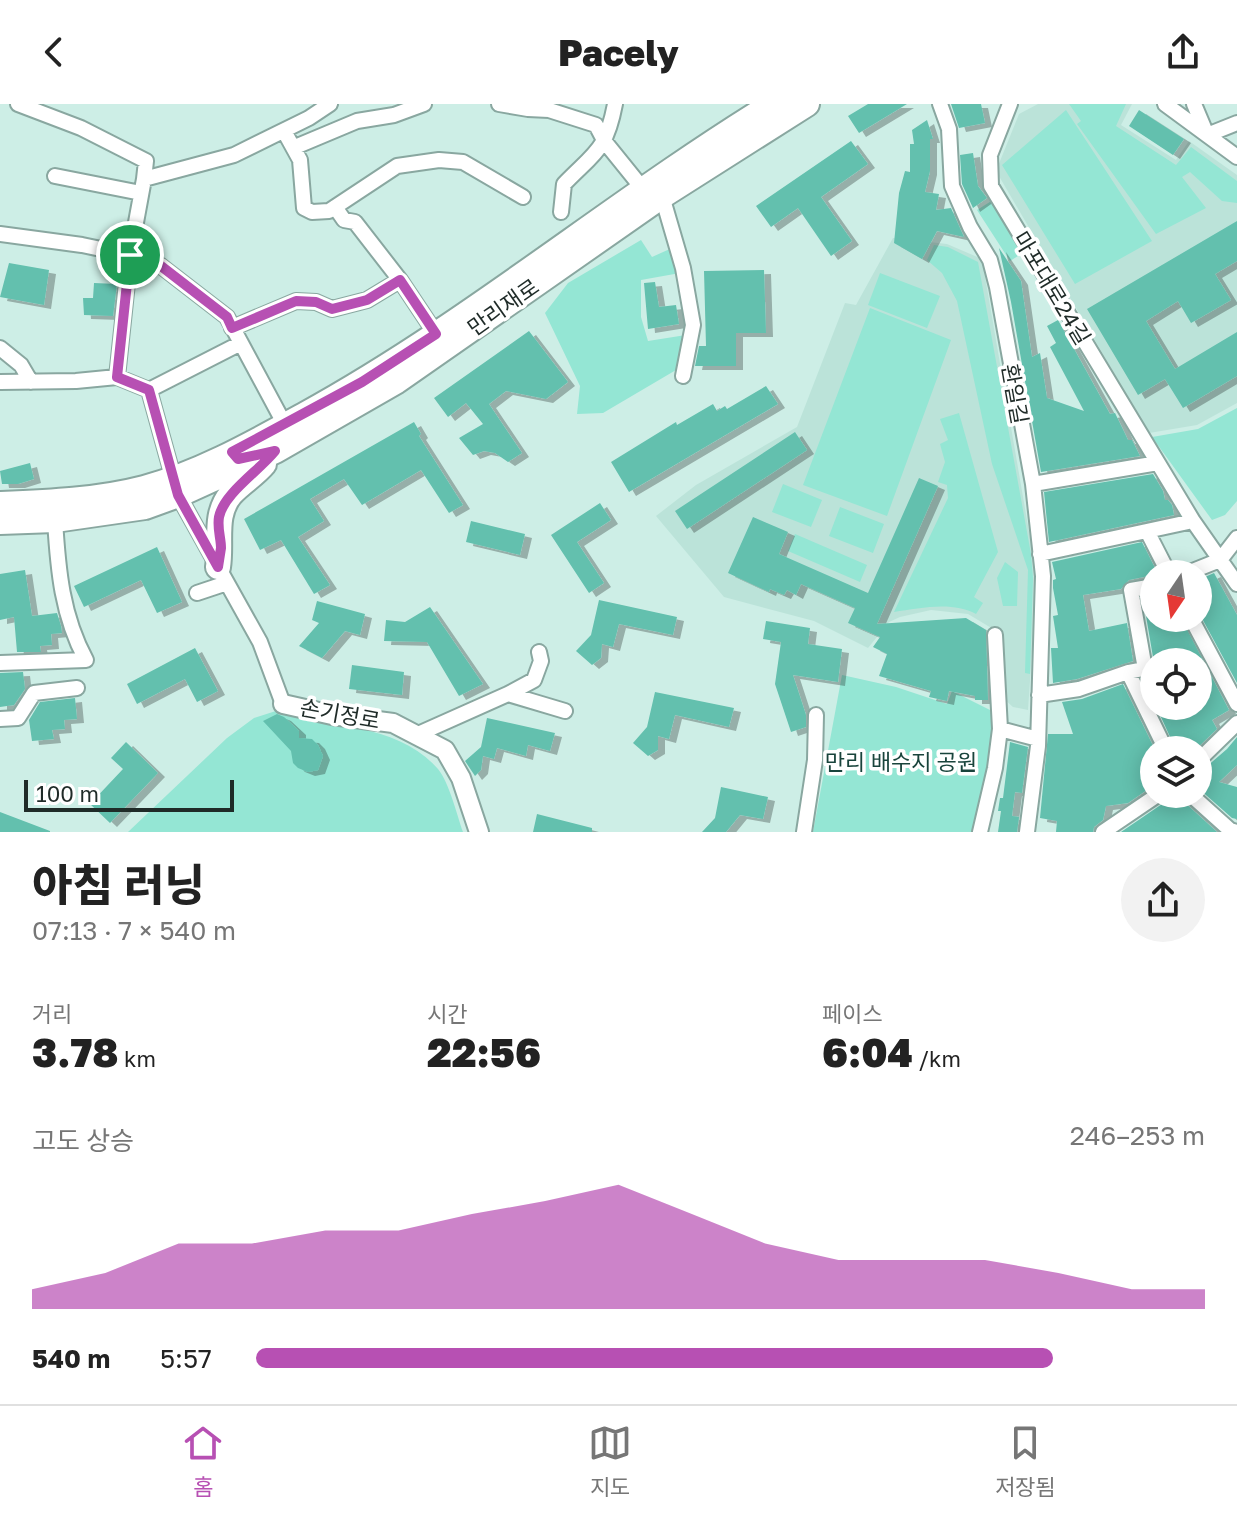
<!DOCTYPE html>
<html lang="ko">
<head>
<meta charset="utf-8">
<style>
	:root { --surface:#fff; --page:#f2f2f2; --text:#222; --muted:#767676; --line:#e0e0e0; --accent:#b750b3 }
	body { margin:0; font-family:"Golos Text","Noto Sans KR",sans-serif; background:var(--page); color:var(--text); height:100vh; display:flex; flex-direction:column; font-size:30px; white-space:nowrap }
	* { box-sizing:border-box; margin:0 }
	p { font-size:26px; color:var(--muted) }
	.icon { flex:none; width:44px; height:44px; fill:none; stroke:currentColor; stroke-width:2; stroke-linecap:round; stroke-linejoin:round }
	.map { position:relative; height:728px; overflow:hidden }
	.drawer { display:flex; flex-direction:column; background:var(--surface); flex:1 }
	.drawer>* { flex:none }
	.needle { width:52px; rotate:193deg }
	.tools { position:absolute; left:1140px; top:456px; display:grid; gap:16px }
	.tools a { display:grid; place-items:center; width:72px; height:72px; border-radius:50%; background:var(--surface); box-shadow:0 4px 20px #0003; font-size:40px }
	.scale { position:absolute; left:24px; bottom:20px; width:210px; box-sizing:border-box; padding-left:8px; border:4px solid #1f2b28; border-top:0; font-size:22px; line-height:28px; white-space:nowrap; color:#1f2b28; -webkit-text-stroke:6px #fff; paint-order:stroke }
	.pin { position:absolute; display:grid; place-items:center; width:68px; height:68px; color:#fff; margin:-34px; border:4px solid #fff; border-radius:50%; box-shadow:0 2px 8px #0007 }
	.round { display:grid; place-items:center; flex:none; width:84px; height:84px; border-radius:42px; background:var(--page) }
	.headline { display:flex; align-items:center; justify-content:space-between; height:136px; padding:0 32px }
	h1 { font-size:44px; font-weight:800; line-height:60px }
	.stats { display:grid; grid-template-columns:repeat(3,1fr); gap:12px; height:136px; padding:8px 32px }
	.stats div { display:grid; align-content:center }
	.stats b { font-size:40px; font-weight:800 }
	.stats small { font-size:22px; font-weight:400 }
	.stats p { font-size:22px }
	.chart { height:224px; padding:16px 32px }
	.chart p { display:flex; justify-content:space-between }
	.chart svg { width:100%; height:144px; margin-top:8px; fill:var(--accent); opacity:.7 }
	ul { padding:0 32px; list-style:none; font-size:26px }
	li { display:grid; grid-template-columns:128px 96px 1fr; align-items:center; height:60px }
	li i { height:20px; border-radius:10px; background:var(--accent) }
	header { display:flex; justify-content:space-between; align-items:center; height:104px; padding:0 32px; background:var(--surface); font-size:36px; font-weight:800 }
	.menu { display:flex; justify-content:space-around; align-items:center; height:112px; border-top:2px solid var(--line); background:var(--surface); font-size:22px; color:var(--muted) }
	.menu a { display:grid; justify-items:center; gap:4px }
	.menu .active { color:var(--accent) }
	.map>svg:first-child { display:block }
	.built { fill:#bbe3d9 }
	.green { fill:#94e6d4 }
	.building { fill:#63c0ae; filter:url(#shadow) }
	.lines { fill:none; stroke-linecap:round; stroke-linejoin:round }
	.minor-casing { stroke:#89a7a0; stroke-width:18 }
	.tertiary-casing { stroke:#89a7a0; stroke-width:22 }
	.primary-casing { stroke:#89a7a0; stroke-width:28 }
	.minor { stroke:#fff; stroke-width:14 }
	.tertiary { stroke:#fff; stroke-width:18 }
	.primary { stroke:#fff; stroke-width:24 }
	.route-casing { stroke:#fff; stroke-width:16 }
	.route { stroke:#b750b3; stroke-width:10 }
	.labels { text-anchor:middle; stroke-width:7; stroke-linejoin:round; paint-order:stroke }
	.street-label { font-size:22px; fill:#1f2b28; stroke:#fff }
	.park-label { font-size:22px; fill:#19443c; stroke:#fff }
</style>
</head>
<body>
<header><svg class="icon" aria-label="back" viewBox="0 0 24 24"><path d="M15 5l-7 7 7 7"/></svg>Pacely<svg class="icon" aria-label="share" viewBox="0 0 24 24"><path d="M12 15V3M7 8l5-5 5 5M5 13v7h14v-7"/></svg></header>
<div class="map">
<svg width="1237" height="728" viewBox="0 0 1237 728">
	<defs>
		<filter id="shadow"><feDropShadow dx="7" dy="4" stdDeviation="0" flood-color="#0004"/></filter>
	</defs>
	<rect width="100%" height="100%" fill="#cdeee6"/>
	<path class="built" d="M1038,0H1132L1121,21L1176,56L1189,37L1237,71V299L1197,321L1149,329L996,67L1019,10Z
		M893,134L947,140L982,155L1037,474L1028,606L1013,603L1003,594L998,528L968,510L931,506L900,513L889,518L868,544L814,517L724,493L656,412L696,381L797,323L845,199L856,201Z"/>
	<path class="green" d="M1069,0H1126L1116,22L1176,61L1191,43L1237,77V99L1222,97L1190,68L1182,73L1206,104L1156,130L1077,20L1081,17Z
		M1066,6L1152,137L1075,180L1002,61Z
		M993,96L1026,147L1010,157L977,106Z
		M641,136L652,153L672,144L680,169L641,176V213L648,237L686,231L676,266L603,309L577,310L580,282L545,209L568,179Z
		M934,141L948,143L978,158L1031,450L1033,474L1030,570L1025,569L1028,466L992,360L957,197L942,169L927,156Z
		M880,169L940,192L927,224L868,201Z
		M870,204L951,236L887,412L803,381Z
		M1237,304V397L1225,411L1212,416L1152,333L1198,325Z
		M959,309L998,448L974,493L983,499L976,510C953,497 920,504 894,508L948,394L947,381L938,378L945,358L940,340L948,336L940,315Z
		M783,380L822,396L811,423L772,408Z
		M840,403L884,420L873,449L829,432Z
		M795,430L867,461L860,478L788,447Z
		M1005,458L1018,468L1017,502H1003L997,474Z
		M842,571L896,583L947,600L952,587L994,608L992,639L973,728H813Z
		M279,606C332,624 399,620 438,665C449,678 457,711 463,728H128L227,634L254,614Z"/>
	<path class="building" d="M868,0H907L859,29L848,12Z
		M951,0H981L985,19L959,24Z
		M1139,6L1184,35L1173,51L1129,22Z
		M927,16L933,35H930V67L925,88L939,90L936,106L951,104L964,133L937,127L922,155L894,139L899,89L905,67L910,68V40H914L912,26Z
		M851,37L868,60L821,93L852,137L831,152L798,104L771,123L756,102Z
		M973,49L978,82L987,94L973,104L962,80L960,51Z
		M1237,117V157L1215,170L1231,196L1191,219L1178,197L1146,217L1175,265L1237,228V272L1183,304L1165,275L1138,291L1087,205Z
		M999,144L1021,177L1032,253L1040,249L1047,294L1084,307L1050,243L1056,239L1047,222L1058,216L1110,310L1115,309L1128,336H1132L1140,352L1041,368L1011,198Z
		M9,159L49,166L44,201L0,193Z
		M764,166L766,229H736V262H695L699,242H706L704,167Z
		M655,178L659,203L676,201L679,220L648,225L644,179Z
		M94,179L117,180L113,212L84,211L83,194H93Z
		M529,227L568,278L546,295L506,287L489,300L522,349L508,358L495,349L484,347L473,351L459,334L483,320L466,299L448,313L434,294Z
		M766,282L778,300L629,388L611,358L676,318L677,321L713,300L717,307L725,302L727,305Z
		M414,318L421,330L419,332L463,401L449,409L421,366L362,401L344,375L310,395L324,417L298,433L330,481L314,490L281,436L260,446L244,415Z
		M795,328L807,346L687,425L675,407Z
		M30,359L34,375L18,380H2L0,367Z
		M1153,370L1163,387L1165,396H1168L1172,401L1174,411L1049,438L1044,388Z
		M919,374L938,382L877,520L966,514L986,526L988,596H975V592L949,587L947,597L929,593L931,587L879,572L887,550L873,543L880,533L848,519L855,504L801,480L796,491L787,486L784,491L770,485L769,488L728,469L753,413L788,428L779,450L868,489Z
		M600,399L611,416L577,438L604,479L589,489L551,431Z
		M471,417L525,430L520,451L466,438Z
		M1142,438L1158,470L1129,476L1121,485L1083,491L1089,527L1127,519L1133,557L1077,575L1053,579L1051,544H1058L1053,512L1058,511L1053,484V476L1056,475L1052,458Z
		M157,443L182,498L157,509L141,476L84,503L74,482Z
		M25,466L32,512L57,509L61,522L62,529L51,530L52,541L40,542L41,548H17L14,513L0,516V470Z
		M1214,469L1237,511V579L1198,507V476Z
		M1154,492V514H1181L1229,606L1212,616L1217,625L1195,646H1176L1156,602H1198V552L1161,556L1153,553L1143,494Z
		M599,496L677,513L673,531L619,520L613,543L602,540L601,554L592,561L576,547L591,531Z
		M317,497L365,510L360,531L345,527L322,554L299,542L319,519L312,516Z
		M430,503L483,580L459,592L427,538L384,537L386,516L405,518Z
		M766,517L810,524L808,540L842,545L838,578L793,571L806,611V623L791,628L775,580L781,538L763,535Z
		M195,544L218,587L197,598L185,575L137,600L127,580Z
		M352,561L404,568L402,591L349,585Z
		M23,568L25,585L14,601L0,603V569Z
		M1123,580L1155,646L1154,681L1128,699L1106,702L1103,716L1094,723L1093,728H1056L1057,717L1040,714L1048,630H1073L1062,598L1082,595Z
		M655,588L734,604L729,623L675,611L669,635L658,632V646L648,652L633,639L647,623Z
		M75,594L77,615L64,616L65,625L52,626L54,635L32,637L29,616L40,598Z
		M277,610L284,613L299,627V634L312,635L318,641L323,652L318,666L308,668L298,664L293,659L291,647L263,617Z
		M487,614L555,629L550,647L528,641L526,652L497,644L494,655L483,652L481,666L475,672L465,657L481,643Z
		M1237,633V661L1219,678L1237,683V715L1232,714L1198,684V670L1227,645Z
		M126,638L158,669L110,719L90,700L123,665L111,654Z
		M1010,638L1028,643L1022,689L1015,688L1012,712L1019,713L1017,728H998L1001,707H998L1000,694H1003Z
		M721,683L768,693L763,715L740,711L726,728H702L715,714Z
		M1170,690H1180L1183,697L1217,728H1121L1165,698Z
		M0,708L50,727V728H0Z
		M537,710L592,724V728H533Z"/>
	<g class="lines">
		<defs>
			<path id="minor" d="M18,0L81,24L146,57L144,75L234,51L309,14L330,0
				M499,0L528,5L549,6L596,21L605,38L643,85
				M940,0L949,25L952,82L970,123L990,156L997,183L1033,380L1043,472L1038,642L1027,728
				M1010,0L990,51L991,82L1193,417L1237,480
				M1165,0L1237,53
				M1194,0L1207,31L1237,19
				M284,27L300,56L304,104L312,108L329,107L397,62L439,56L463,58L523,93
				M295,43L357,17L394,11L424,0
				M55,72L141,89
				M662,92L683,164L693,221L683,272
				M335,103L344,116L355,118L400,176
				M561,108L564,80C595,48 606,47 615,0
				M0,130L82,141L130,151L161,162L227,213L285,321
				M232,224L296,197L316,198L332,205L367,196L400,176L436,230
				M0,244L21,261L31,278
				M117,273L130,151L144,75
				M0,278L76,277L117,273L149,286L241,239
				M149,286L178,391L260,538L283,600
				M1033,380L1158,359
				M1147,427L1169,470
				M1040,450L1193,417
				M1220,456L1237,434
				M1185,470L1220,456
				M197,489L227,479
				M1191,514L1237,600
				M995,531L1000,625
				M0,559L86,556C62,512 58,466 55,416
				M1145,565L1131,486L1154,482
				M1128,568L1166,646
				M508,590L534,576L541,557L539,548
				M1039,591L1079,585L1128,568L1154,563
				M0,615L18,614L34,589L77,584
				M416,631L508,590L565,607
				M1198,657L1237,619
				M1190,690L1230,726L1237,728
				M804,728L815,656L816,611
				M980,728L995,664L1000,625L1038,635
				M1103,728L1159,690"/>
			<path id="tertiary" d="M283,600L332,611L393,619L445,646L461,674L479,728"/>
			<path id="primary" d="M0,400C48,398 98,396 144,384C200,369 253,339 304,311C468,221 613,98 773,0
				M0,418L55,416L145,403L178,391L275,347L397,277L662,92L807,0
				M218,463C222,438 213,411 231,390C241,379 255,371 264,360"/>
		</defs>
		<use href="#minor" class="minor-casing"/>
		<use href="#tertiary" class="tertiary-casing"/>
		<use href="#primary" class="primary-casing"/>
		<use href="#minor" class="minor"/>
		<use href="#tertiary" class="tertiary"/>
		<use href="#primary" class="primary"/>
	</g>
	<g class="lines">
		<defs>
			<path id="route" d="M130,151L161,162L227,213L232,224L296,197L316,198L332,205L367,196L400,176L436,230L362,278L232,348L238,355L275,347C259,367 224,389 219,413C217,424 221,434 221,444C220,450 219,457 218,463L178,391L149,286L117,273Z"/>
		</defs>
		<use href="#route" class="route-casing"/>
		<use href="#route" class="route"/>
	</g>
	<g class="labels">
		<g class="street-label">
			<text transform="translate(1052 184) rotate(59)" y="8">마포대로24길</text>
			<text transform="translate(503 203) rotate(-35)" y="8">만리재로</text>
			<text transform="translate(1015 290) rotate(80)" y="8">환일길</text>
			<text transform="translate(340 610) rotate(10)" y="8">손기정로</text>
		</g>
		<g class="park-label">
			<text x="901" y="666">만리 배수지 공원</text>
		</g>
	</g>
</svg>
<div class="tools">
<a><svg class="needle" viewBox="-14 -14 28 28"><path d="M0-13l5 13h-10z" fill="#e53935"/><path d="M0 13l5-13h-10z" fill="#767676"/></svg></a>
<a><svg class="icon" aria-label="locate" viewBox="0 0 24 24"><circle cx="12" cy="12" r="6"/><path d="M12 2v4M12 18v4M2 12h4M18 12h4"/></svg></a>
<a><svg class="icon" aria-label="layers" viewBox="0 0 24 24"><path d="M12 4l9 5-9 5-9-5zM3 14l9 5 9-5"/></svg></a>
</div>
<div class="scale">100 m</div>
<div class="pin" style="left:130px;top:151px;background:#1e9e55"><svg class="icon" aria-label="arrive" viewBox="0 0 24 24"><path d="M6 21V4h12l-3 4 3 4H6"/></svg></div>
</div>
<section class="drawer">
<div class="headline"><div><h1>아침 러닝</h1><p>07:13 · 7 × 540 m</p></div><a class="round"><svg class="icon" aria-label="share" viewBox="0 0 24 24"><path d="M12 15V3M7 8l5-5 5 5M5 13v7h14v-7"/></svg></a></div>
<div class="stats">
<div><p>거리</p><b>3.78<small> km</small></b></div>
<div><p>시간</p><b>22:56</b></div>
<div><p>페이스</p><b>6:04<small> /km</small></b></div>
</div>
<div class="chart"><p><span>고도 상승</span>246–253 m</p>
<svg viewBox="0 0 160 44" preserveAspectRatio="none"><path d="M0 44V38L10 33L20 24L30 24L40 20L50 20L60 15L70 11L80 6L90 15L100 24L110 29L120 29L130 29L140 33L150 38L160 38V44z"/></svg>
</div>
<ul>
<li><b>540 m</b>5:57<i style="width:84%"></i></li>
</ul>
</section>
<nav class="menu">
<a class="active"><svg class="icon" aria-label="home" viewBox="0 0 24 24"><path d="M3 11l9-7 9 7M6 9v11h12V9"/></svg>홈</a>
<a><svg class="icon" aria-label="map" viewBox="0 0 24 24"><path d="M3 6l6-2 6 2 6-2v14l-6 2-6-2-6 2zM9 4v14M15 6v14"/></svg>지도</a>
<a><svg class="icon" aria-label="saved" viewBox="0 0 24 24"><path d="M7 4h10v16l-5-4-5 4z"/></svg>저장됨</a>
</nav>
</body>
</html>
